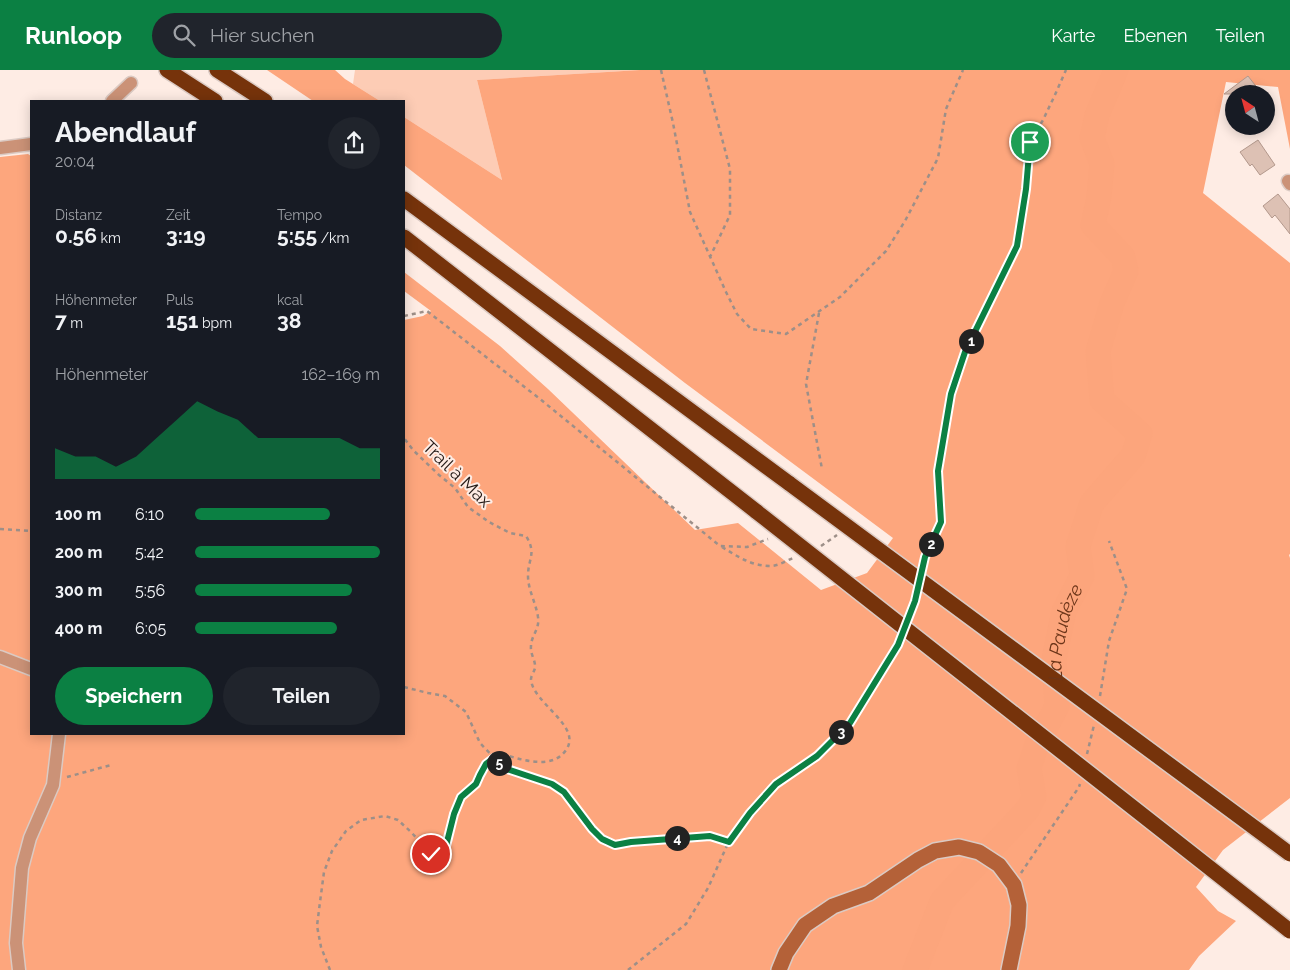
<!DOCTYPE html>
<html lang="de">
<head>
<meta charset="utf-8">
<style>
	:root { --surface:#171b24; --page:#20242c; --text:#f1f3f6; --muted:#9ea1a6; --accent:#0b8043 }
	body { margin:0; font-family:Raleway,sans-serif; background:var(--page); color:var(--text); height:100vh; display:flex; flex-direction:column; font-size:19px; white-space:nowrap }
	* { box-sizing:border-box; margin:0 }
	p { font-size:16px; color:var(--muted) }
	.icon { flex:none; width:28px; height:28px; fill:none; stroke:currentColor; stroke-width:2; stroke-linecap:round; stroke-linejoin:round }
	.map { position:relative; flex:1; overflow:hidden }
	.drawer { position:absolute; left:30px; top:30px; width:375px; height:635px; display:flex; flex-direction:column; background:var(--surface); border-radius:0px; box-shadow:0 2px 12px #0003 }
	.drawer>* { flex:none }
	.needle { width:32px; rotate:324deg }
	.buttons { position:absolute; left:1225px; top:15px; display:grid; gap:10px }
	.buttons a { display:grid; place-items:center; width:50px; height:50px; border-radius:50%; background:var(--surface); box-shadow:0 2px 12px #0003; font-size:25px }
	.pin { position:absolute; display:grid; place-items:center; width:42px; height:42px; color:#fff; margin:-21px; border:2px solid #fff; border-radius:50%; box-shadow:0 1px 5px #0007 }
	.km { position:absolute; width:25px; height:25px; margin:-12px; border-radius:50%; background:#222; color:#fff; font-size:14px; line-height:25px; text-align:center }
	.round { display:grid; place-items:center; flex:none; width:52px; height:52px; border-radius:26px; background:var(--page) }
	.headline { display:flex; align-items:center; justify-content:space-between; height:85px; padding:0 25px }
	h1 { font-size:28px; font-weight:700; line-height:38px }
	.metrics { display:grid; grid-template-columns:repeat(3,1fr); gap:8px; height:85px; padding:5px 25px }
	.metrics div { display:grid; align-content:center }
	.metrics b { font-size:21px; font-weight:700 }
	.metrics small { font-size:14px; font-weight:400 }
	.metrics p { font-size:14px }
	.chart { height:140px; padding:10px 25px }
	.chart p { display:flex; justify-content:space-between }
	.chart svg { width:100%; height:90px; margin-top:5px; fill:var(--accent); opacity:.7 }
	.cta { display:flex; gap:10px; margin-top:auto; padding:10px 25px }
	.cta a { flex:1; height:58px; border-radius:30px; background:var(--accent); color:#fff; font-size:20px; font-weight:700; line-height:58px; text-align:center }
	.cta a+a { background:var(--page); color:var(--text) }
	ul { padding:0 25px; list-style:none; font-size:16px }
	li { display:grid; grid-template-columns:80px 60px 1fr; align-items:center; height:38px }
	li i { height:12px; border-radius:6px; background:var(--accent) }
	header { display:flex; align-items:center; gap:30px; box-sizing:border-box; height:70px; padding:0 25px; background:var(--accent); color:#fff }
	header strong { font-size:24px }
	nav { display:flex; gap:28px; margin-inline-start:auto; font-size:18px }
	.search { width:350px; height:45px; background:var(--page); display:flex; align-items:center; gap:12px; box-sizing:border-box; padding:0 18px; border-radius:28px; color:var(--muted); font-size:19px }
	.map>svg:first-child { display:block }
	.green { fill:#fdccb5 }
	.forest { fill:#fda67d }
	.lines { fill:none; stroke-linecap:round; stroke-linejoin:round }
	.river { stroke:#fca57c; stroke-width:25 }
	.building { fill:#ddc1b4; stroke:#b3988c }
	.street-casing { stroke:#dbcac3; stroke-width:15 }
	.secondary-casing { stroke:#dbcac3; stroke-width:18 }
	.highway-casing { stroke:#dbcac3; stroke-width:18 }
	.path { stroke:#9d8f88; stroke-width:2.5; stroke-dasharray:4 4; stroke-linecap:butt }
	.street { stroke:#cb9277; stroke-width:12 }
	.secondary { stroke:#b46138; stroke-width:15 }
	.highway { stroke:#76330b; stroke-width:15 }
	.highway-bridge-casing { stroke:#dbcac3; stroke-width:18; stroke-linecap:butt }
	.highway-bridge { stroke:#76330b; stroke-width:15 }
	.route-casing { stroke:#fff; stroke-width:10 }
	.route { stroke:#0b8043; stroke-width:6 }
	.labels { text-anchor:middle; stroke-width:4; stroke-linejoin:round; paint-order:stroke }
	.street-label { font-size:18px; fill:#231915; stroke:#feece4 }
	.water-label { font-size:19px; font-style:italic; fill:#6c3519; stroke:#feece4 }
</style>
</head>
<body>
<header>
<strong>Runloop</strong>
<div class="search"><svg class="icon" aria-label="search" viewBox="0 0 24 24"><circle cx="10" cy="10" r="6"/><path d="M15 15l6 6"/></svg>Hier suchen</div>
<nav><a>Karte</a><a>Ebenen</a><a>Teilen</a></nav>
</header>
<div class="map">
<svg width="1290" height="900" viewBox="0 0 1290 900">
	<rect width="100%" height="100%" fill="#feece4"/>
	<path class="green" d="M355,0H640L477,10L502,110L404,47V31H380L353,14Z"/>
	<path class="forest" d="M267,0H335L345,9L380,31H313Z
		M640,0H1290V79L1278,17L1226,12L1203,123L1290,193V484L1289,485L1290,488V728L1223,780L1196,817L1218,841L1236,851L1199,886L1189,900H0V87L28,84L31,86V664H404V250L423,246L431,241L404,221V202L500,276L548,319L695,460L738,453L821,520L867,503L893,468L685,313L404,95V47L502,110L477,10Z"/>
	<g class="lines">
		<path class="river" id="s1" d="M915,900L942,831L1028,739L1034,727L1029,698L1037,674L1057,636L1054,589L1064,541L1082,506L1078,476L1092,433L1133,386L1140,364L1102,330L1098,281L1112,233L1126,201L1123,187L1093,155L1099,127L1102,94L1092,68L1097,45L1116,0"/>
	</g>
	<path class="building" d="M1248,6L1262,24H1224Z
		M1258,70L1275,95L1260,105L1252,94L1250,96L1240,82Z
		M1278,124L1290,139V164L1275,145L1272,148L1263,136Z"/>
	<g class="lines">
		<defs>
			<path id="street" d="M112,31L131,13
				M0,78L31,74
				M1288,111L1290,114
				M0,587L31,599
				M19,900L16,873L22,798L30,768L53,715L59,664"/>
			<path id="secondary" d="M779,900L786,883L805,855L833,836L869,823L918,790L935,781L959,777L979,782L999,795L1014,815L1019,835L1018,856L1009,900"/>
			<path id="highway" d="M167,0L215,31
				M217,0L265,31
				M404,129L790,414
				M404,167L757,442"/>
		</defs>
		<use href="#street" class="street-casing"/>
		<use href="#secondary" class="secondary-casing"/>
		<use href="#highway" class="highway-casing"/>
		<path class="path" d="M661,0L673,53L690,142L726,222L737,244L751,259L786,264L840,227L886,181L905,151L938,88L946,39L963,0
			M704,0L730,99V145L710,187
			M819,243L806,314L822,399
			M404,246L427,241L540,329L720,476L747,477L768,469
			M0,459L31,461
			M821,476L837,465
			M722,477C737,486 751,496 770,496C778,496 786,491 793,488
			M924,495L925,487L941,452L938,401L951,325L965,282L1017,175L1026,119L1030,72L1043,50L1054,27L1066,0
			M909,545L916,524
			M404,617L428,623L445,626L466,642L480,673L504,698L552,714L564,722L592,759L602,769L615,775L631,773L710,766L729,771
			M1100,626L1109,571L1127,519L1109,471
			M1087,684L1094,655
			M67,707L111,695
			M1021,803L1079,717L1080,714
			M330,900L321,877L317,856L320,832L324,802L332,781L346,761L361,750L385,746L398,750L411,762L431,784H439L446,776L454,744L461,727L476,714L480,705L486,694L499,683C519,689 552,701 566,680C583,656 532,633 531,609C531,606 534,602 535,598C536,591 530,584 531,576C531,566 540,559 538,547C536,533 528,520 528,506C528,488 537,484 526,466L510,463L489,452L468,437L455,418L439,405L413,380L404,368
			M628,900L686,854L708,818L729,771L750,743L776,714L817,686L850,653L899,571"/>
		<use href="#street" class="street"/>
		<use href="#secondary" class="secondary"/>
		<use href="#highway" class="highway"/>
		<defs>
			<path id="highway-bridge" d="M790,414L1290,784
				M757,442L1290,861"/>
		</defs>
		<use href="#highway-bridge" class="highway-bridge-casing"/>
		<use href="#highway-bridge" class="highway-bridge"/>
	</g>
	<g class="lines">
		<defs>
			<path id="route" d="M431,784H439L446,776L454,744L461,727L476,714L480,705L486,694L494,688L504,698L552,714L564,722L592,759L602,769L615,775L631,772L710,766L729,772L750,743L776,714L817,686L850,653L898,575L915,531L925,487L941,452L938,401L951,324L965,282L1017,176L1026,119L1030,72"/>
		</defs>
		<use href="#route" class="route-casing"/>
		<use href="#route" class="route"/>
	</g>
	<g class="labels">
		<g class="street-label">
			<text transform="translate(457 404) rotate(44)" y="6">Trail à Max</text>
		</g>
		<g class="water-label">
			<text dy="7" stroke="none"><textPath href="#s1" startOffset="386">La Paudèze</textPath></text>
		</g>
	</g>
</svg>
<div class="buttons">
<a><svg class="needle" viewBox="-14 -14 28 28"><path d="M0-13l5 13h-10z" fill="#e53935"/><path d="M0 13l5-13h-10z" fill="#9ea1a6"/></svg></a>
</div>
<div class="pin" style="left:1030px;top:72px;background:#1e9e55"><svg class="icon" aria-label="arrive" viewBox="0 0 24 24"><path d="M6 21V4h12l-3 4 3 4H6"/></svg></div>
<div class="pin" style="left:431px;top:784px;background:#d93025"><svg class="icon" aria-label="check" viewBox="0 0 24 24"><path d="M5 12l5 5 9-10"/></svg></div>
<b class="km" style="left:971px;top:271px">1</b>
<b class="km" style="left:931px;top:474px">2</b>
<b class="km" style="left:841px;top:662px">3</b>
<b class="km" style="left:677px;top:768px">4</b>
<b class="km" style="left:499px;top:693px">5</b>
<section class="drawer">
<div class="headline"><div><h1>Abendlauf</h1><p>20:04</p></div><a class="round"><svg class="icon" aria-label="share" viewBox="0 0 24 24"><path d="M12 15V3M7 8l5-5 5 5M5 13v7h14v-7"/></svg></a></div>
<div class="metrics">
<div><p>Distanz</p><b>0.56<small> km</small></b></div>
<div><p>Zeit</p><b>3:19</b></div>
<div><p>Tempo</p><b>5:55<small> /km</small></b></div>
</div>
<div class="metrics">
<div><p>Höhenmeter</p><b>7<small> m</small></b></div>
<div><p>Puls</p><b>151<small> bpm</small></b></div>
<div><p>kcal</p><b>38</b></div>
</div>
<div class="chart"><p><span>Höhenmeter</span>162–169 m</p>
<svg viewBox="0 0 160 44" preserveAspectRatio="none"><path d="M0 44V29L10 33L20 33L30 38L40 33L50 24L60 15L70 6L80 11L90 15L100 24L110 24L120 24L130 24L140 24L150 29L160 29V44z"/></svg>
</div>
<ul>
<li><b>100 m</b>6:10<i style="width:73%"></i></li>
<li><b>200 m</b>5:42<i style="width:100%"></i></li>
<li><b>300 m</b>5:56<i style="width:85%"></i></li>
<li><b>400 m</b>6:05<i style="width:77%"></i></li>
</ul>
<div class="cta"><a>Speichern</a><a>Teilen</a></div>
</section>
</div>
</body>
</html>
